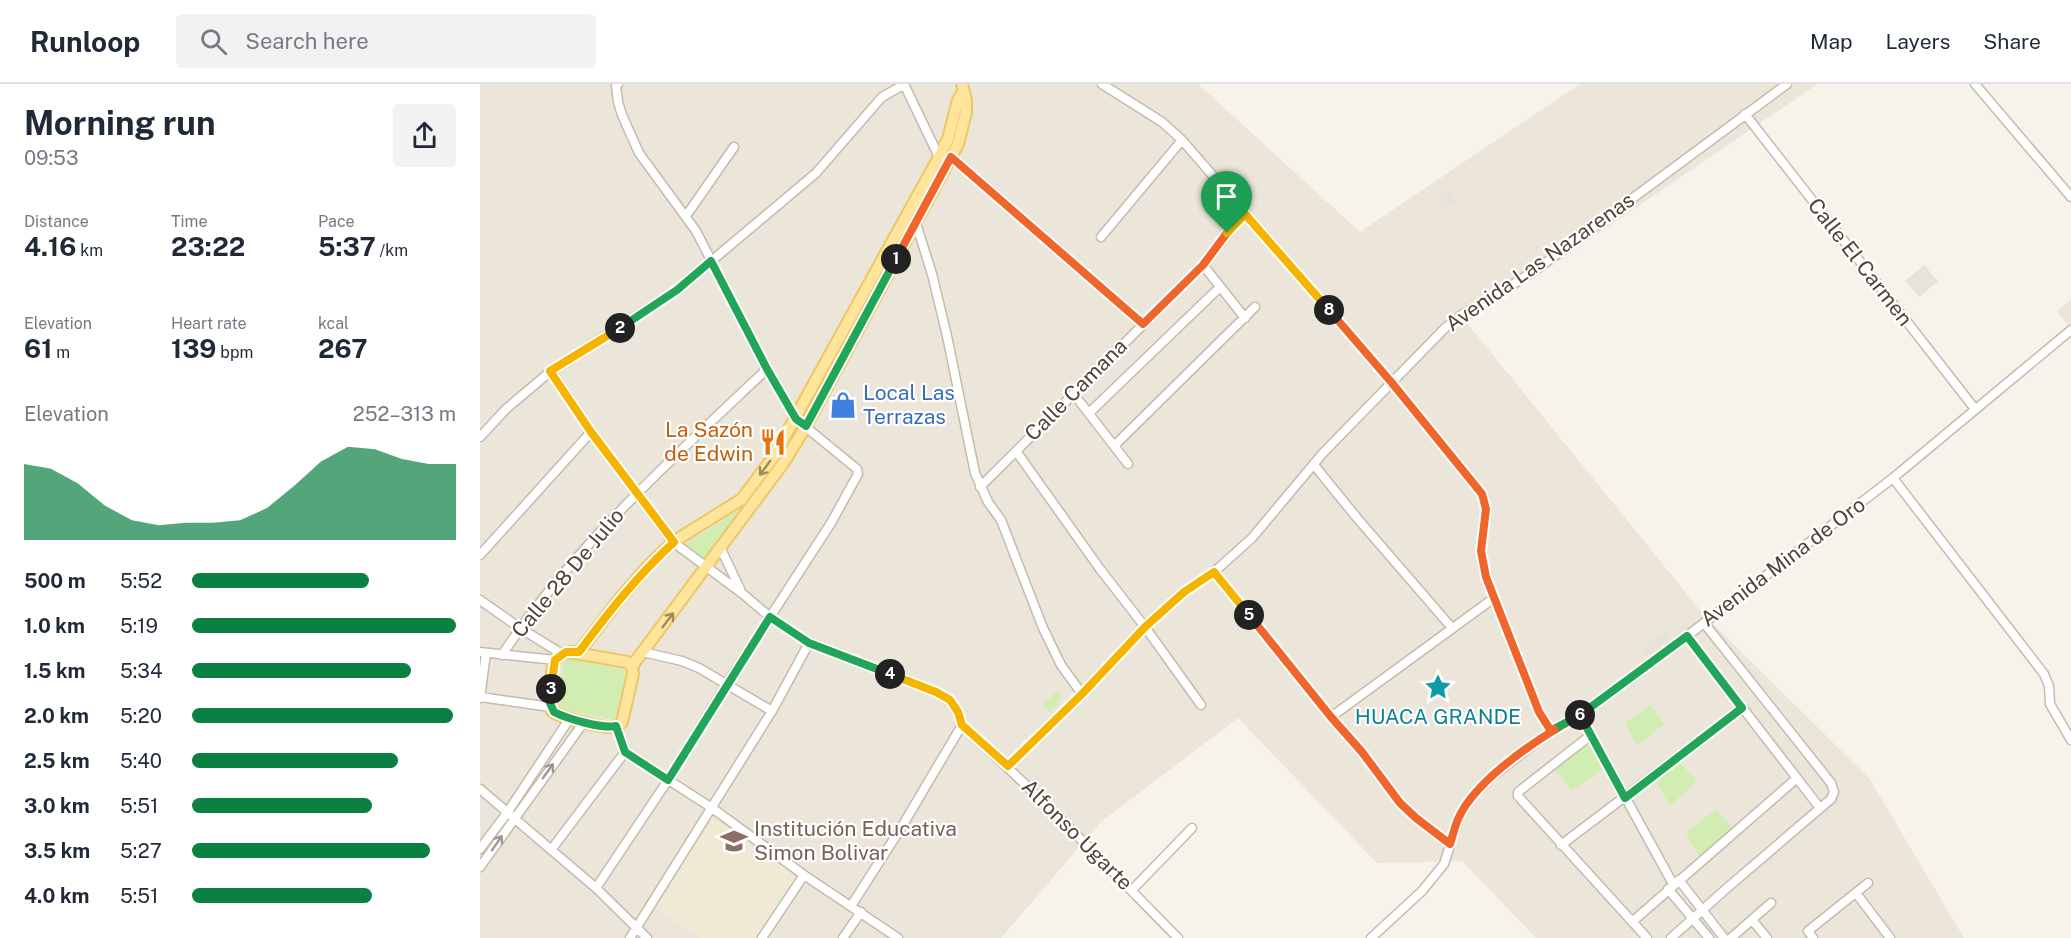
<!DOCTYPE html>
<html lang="en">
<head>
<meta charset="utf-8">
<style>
	:root { --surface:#fff; --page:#f2f2f3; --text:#1f2937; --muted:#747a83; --line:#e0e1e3; --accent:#0b8043 }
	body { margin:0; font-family:"Public Sans",sans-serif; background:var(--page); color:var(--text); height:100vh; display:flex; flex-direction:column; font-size:22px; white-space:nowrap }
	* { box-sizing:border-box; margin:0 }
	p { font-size:20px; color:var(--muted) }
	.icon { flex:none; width:33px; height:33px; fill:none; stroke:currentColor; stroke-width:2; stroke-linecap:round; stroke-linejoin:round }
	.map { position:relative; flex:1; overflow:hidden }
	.panel { display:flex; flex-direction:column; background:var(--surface); width:480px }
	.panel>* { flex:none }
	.pin { position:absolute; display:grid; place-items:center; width:51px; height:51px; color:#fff; margin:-62px -26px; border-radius:50% 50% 50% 0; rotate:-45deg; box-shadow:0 0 6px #0007 }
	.pin .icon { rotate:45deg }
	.km { position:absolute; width:30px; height:30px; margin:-15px; border-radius:50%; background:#222; color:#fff; font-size:16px; line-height:30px; text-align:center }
	.round { display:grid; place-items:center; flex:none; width:63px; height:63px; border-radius:6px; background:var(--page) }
	.head { display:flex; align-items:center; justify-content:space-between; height:102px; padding:0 24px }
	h1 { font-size:33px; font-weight:700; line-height:45px }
	.figures { display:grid; grid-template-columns:repeat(3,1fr); gap:9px; height:102px; padding:6px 24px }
	.figures div { display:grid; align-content:center }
	.figures b { font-size:26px; font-weight:700 }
	.figures small { font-size:16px; font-weight:400 }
	.figures p { font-size:16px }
	.chart { height:168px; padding:12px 24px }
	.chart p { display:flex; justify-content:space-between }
	.chart svg { width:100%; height:108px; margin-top:6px; fill:var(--accent); opacity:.7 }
	ul { padding:0 24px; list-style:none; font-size:20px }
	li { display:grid; grid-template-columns:96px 72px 1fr; align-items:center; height:45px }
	li i { height:15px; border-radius:8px; background:var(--accent) }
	header { display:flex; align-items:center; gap:36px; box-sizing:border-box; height:84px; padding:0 30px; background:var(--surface); border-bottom:2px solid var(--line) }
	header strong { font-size:28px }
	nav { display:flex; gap:33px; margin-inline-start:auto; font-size:21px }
	.search { width:420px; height:54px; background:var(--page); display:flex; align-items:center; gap:15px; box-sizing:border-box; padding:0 21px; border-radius:6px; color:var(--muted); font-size:22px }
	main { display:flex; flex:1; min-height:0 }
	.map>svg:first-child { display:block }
	.residential { fill:#ebe6d9 }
	.industrial { fill:#e6e2dc }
	.education { fill:#f0e9d4 }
	.green { fill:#d1edb2 }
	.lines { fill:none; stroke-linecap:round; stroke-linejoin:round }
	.minor-casing { stroke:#c3bcad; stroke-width:11 }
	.major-casing { stroke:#edc763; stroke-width:14 }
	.minor { stroke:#fff; stroke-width:8 }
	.major { stroke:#ffe59c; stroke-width:10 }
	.oneway { stroke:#9d8d65 }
	.oneway2 { stroke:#9d9992 }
	.split-1-casing { stroke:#fff; stroke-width:12 }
	.split-2-casing { stroke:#fff; stroke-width:12 }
	.split-3-casing { stroke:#fff; stroke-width:12 }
	.split-4-casing { stroke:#fff; stroke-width:12 }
	.split-5-casing { stroke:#fff; stroke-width:12 }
	.split-6-casing { stroke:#fff; stroke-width:12 }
	.split-7-casing { stroke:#fff; stroke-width:12 }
	.split-8-casing { stroke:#fff; stroke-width:12 }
	.split-9-casing { stroke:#fff; stroke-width:12 }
	.split-1 { stroke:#f0652b; stroke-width:8 }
	.split-2 { stroke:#22a559; stroke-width:8 }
	.split-3 { stroke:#f5b400; stroke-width:8 }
	.split-4 { stroke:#22a559; stroke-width:8 }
	.split-5 { stroke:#f5b400; stroke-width:8 }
	.split-6 { stroke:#f0652b; stroke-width:8 }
	.split-7 { stroke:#22a559; stroke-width:8 }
	.split-8 { stroke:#f0652b; stroke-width:8 }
	.split-9 { stroke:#f5b400; stroke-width:8 }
	.labels { text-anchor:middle; stroke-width:4.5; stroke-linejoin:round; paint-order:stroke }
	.street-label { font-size:21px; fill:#4c4538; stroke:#fff }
	.shop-label { font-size:21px; fill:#366cbe; stroke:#fff; text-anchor:start }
	.food-label { font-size:21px; fill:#c56008; stroke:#fff; text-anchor:end }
	.culture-label { font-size:21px; fill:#0d838f; stroke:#fff }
	.education-label { font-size:21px; fill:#785e54; stroke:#fff; text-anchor:start }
</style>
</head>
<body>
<header>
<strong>Runloop</strong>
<div class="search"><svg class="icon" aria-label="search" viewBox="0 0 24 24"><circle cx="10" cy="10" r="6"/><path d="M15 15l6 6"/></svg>Search here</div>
<nav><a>Map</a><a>Layers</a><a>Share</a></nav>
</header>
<main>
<section class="panel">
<div class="head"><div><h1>Morning run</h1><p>09:53</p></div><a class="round"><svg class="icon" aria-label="share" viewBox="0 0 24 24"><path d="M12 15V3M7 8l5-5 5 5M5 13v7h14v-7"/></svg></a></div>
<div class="figures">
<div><p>Distance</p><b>4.16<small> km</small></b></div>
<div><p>Time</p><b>23:22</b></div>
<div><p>Pace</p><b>5:37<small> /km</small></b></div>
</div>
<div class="figures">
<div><p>Elevation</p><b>61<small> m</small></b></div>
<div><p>Heart rate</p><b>139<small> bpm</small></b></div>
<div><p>kcal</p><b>267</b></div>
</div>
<div class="chart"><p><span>Elevation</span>252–313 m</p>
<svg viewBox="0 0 160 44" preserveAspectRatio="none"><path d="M0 44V13L10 15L20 21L30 30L40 36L50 38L60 37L70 37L80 36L90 31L100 22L110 12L120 6L130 7L140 11L150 13L160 13V44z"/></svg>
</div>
<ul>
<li><b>500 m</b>5:52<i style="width:67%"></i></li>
<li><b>1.0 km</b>5:19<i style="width:100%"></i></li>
<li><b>1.5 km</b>5:34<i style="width:83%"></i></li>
<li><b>2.0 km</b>5:20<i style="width:99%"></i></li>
<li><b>2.5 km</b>5:40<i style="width:78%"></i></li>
<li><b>3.0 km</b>5:51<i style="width:68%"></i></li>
<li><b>3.5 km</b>5:27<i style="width:90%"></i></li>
<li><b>4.0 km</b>5:51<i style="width:68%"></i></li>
</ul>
</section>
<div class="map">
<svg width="1591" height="854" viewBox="0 0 1591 854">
	<rect width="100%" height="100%" fill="#f7f3eb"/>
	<path class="residential" d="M0,0H718L880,148L1100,0H1335L1336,1L987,239L1224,531L1389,694L1484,854H1056L982,777L897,779L758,634L621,738L521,854H0Z
		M1591,215V245L1577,227Z"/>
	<path class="industrial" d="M967,107L976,117L964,127L956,117Z
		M1444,181L1458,197L1439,213L1425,197Z
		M1185,547L1190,553L1166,572L1161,565Z"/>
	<path class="education" d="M229,732L318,792L277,854H219L173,823Z"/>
	<path class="green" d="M265,422L225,476L203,462Z
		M90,575L143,585L147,591L139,631L134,636L80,625L76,619L84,579Z
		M578,607L582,611L579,616L580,617L569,628L562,621Z
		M1170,621L1184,640L1157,662L1145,639Z
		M1109,657L1124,684L1092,707L1074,685Z
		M1200,679L1217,697L1190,722L1176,698Z
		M1236,725L1253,744L1219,773L1206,749Z"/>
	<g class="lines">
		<defs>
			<path id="minor" d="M424,0L459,73
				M622,0L682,38L702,56L912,299L1002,410L1006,425L1001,467L1006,493L1059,628L1071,647
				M1495,0L1591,113
				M1265,30L1495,325
				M471,73L663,240
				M206,132L254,63
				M435,136L452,190L467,252L495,389L508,418L521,436L563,544L581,581L602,610
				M621,153L702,56
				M723,181L765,234
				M71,287L111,348L193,458L263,510L290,533L329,559L456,608C465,614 474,618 478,629C481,636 481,640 486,645C560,712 628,783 698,854
				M600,318L648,380
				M609,329L740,203
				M0,353L26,325L71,287L197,206L336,89L402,13L425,0
				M634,362L775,223
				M536,367L620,485L665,543L721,621
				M834,381L877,434L972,544
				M1413,394L1564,590L1569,602L1570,620L1591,656
				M500,403L723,181L756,139L765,130
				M241,465L260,505
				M0,471L111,348
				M734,488L851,633L882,668L920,719L936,734L970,760
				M0,516L40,544L82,570
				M1207,552L1340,724
				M0,568L75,576
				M163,568L202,577L219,584L292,627
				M22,571C93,463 194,373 287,285
				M1,613L70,623
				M0,614L6,569
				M1100,631L1193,800
				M851,633L1014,514
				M136,642L145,668L232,724L324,791L418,854
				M1111,651L1038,708V712L1167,854
				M528,682L602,610L665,543L704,508L734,488L772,454L843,369L965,244L984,229L998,223L1057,185L1307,0
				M0,705L116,804L167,854
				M1081,761L1262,624
				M0,765L27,729L90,634
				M71,766L145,668
				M0,783L104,638
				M1199,796L1244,854
				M116,804L188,696L246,601L351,439L378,390L377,385L316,335L287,285L216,147L159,69L142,31L138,18L136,2L138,0
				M1188,805L1229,854
				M652,806L712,744
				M1376,809L1410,854
				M371,822L421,744L482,641
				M1272,836L1287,854
				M1152,838L1317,694
				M150,854L292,627L329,559
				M282,854L324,791
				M363,854L381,828
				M891,854L942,807L964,780L979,733L993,711L1013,692L1071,647L1100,631L1207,552L1413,394L1591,246
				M1191,854L1247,804L1351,715L1354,708L1351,699L1224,539
				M1251,854L1291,819
				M1333,854L1328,847L1388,799"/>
			<path id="major" d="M90,568L147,578L152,582L153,590L142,638C139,641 139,642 134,643C126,645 77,633 72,627C68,622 71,583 75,577C78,571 84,569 90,568Z
				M99,568L141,513L171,479L193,458L262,415L294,372L459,73L468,55L478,16L483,8
				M152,582L304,378L326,342L478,60L486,28V16L482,0"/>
		</defs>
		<use href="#minor" class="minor-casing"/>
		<use href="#major" class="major-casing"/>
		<use href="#minor" class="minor"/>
		<use href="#major" class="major"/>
	</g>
	<defs><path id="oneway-shaft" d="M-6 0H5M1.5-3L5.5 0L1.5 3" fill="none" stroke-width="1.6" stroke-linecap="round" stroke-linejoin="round" transform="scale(1.5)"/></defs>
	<g class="oneway">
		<use href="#oneway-shaft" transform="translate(285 384) rotate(126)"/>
		<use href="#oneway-shaft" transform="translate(188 536) rotate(-53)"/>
	</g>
	<g class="oneway2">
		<use href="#oneway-shaft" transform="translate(68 687) rotate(-54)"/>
		<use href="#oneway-shaft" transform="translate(17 759) rotate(-55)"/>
	</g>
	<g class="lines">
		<defs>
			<path id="split-1" d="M416,175L471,73L663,240L723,181L747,149"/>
			<path id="split-2" d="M140,244L197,206L231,177L287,285L316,335L326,342L416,175"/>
			<path id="split-3" d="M71,605L75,576L86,568H99C128,529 157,492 194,458L111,348L70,287L140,244"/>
			<path id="split-4" d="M71,605L70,619L74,628C88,635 122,645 136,642L145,668L188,696L290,533L329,559L410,590"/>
			<path id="split-5" d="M410,590L456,608L470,616L478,628L482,641L528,682L602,610L665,543L704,508L734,488L769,531"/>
			<path id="split-6" d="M769,531L851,633L882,668L920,719L936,734L970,760C973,751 975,741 979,733C998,693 1062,652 1100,631"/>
			<path id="split-7" d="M1074,645L1100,631L1145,714L1262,624L1207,552L1100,631"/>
			<path id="split-8" d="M849,226L912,299L1002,410L1006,425L1001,467L1006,493L1059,628L1071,647L1074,645"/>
			<path id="split-9" d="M747,149L765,130L849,226"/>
		</defs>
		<use href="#split-1" class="split-1-casing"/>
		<use href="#split-2" class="split-2-casing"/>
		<use href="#split-3" class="split-3-casing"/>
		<use href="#split-4" class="split-4-casing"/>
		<use href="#split-5" class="split-5-casing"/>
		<use href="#split-6" class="split-6-casing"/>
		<use href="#split-7" class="split-7-casing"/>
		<use href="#split-8" class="split-8-casing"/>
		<use href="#split-9" class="split-9-casing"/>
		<use href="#split-1" class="split-1"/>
		<use href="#split-2" class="split-2"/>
		<use href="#split-3" class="split-3"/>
		<use href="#split-4" class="split-4"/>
		<use href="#split-5" class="split-5"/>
		<use href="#split-6" class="split-6"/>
		<use href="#split-7" class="split-7"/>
		<use href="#split-8" class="split-8"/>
		<use href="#split-9" class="split-9"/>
	</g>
	<defs>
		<symbol id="shop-bare" viewBox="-9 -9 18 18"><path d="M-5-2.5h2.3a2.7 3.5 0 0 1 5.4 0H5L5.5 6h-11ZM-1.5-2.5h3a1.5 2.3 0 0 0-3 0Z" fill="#3f7fe0" stroke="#fff" stroke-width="2.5" paint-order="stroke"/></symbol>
		<symbol id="restaurant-bare" viewBox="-9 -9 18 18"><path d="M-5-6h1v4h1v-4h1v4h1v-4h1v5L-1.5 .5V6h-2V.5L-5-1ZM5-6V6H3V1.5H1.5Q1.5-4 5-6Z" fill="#e8710a" stroke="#fff" stroke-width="2.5" paint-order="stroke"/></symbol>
		<symbol id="sight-bare" viewBox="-9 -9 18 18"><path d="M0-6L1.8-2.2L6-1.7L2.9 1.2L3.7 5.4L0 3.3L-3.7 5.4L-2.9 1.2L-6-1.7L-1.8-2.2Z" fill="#0f9aa8" stroke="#fff" stroke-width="2.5" paint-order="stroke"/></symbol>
		<symbol id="school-bare" viewBox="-9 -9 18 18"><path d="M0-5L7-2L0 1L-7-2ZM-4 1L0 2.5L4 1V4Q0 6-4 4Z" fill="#8d6e63" stroke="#fff" stroke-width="2.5" paint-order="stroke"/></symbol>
	</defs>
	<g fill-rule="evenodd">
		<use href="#shop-bare" x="344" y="302" width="38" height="38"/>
		<use href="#restaurant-bare" x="274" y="339" width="38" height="38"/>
		<use href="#sight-bare" x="939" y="584" width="38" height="38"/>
		<use href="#school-bare" x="235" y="738" width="38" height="38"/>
	</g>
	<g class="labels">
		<g class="street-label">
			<text transform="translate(1060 178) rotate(-35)" y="7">Avenida Las Nazarenas</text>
			<text transform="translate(1380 178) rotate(52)" y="7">Calle El Carmen</text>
			<text transform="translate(596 306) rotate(-45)" y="7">Calle Camana</text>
			<text transform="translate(1303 478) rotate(-37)" y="7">Avenida Mina de Oro</text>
			<text transform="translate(88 489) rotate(-50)" y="7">Calle 28 De Julio</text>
			<text transform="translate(597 751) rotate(45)" y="7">Alfonso Ugarte</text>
		</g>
		<g class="shop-label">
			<text x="383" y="316">Local Las<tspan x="383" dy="24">Terrazas</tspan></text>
		</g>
		<g class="food-label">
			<text x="273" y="353">La Sazón<tspan x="273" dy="24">de Edwin</tspan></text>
		</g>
		<g class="culture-label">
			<text x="958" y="640">HUACA GRANDE</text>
		</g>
		<g class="education-label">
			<text x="274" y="752">Institución Educativa<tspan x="274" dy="24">Simon Bolivar</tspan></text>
		</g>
	</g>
</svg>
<div class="pin" style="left:747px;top:149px;background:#1e9e55"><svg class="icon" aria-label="arrive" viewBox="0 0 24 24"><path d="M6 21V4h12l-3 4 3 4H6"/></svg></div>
<b class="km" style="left:416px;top:175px">1</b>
<b class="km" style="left:140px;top:244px">2</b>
<b class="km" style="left:71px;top:605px">3</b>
<b class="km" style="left:410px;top:590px">4</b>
<b class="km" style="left:769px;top:531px">5</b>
<b class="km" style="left:1100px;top:631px">6</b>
<b class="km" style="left:849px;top:226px">8</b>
</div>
</main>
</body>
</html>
